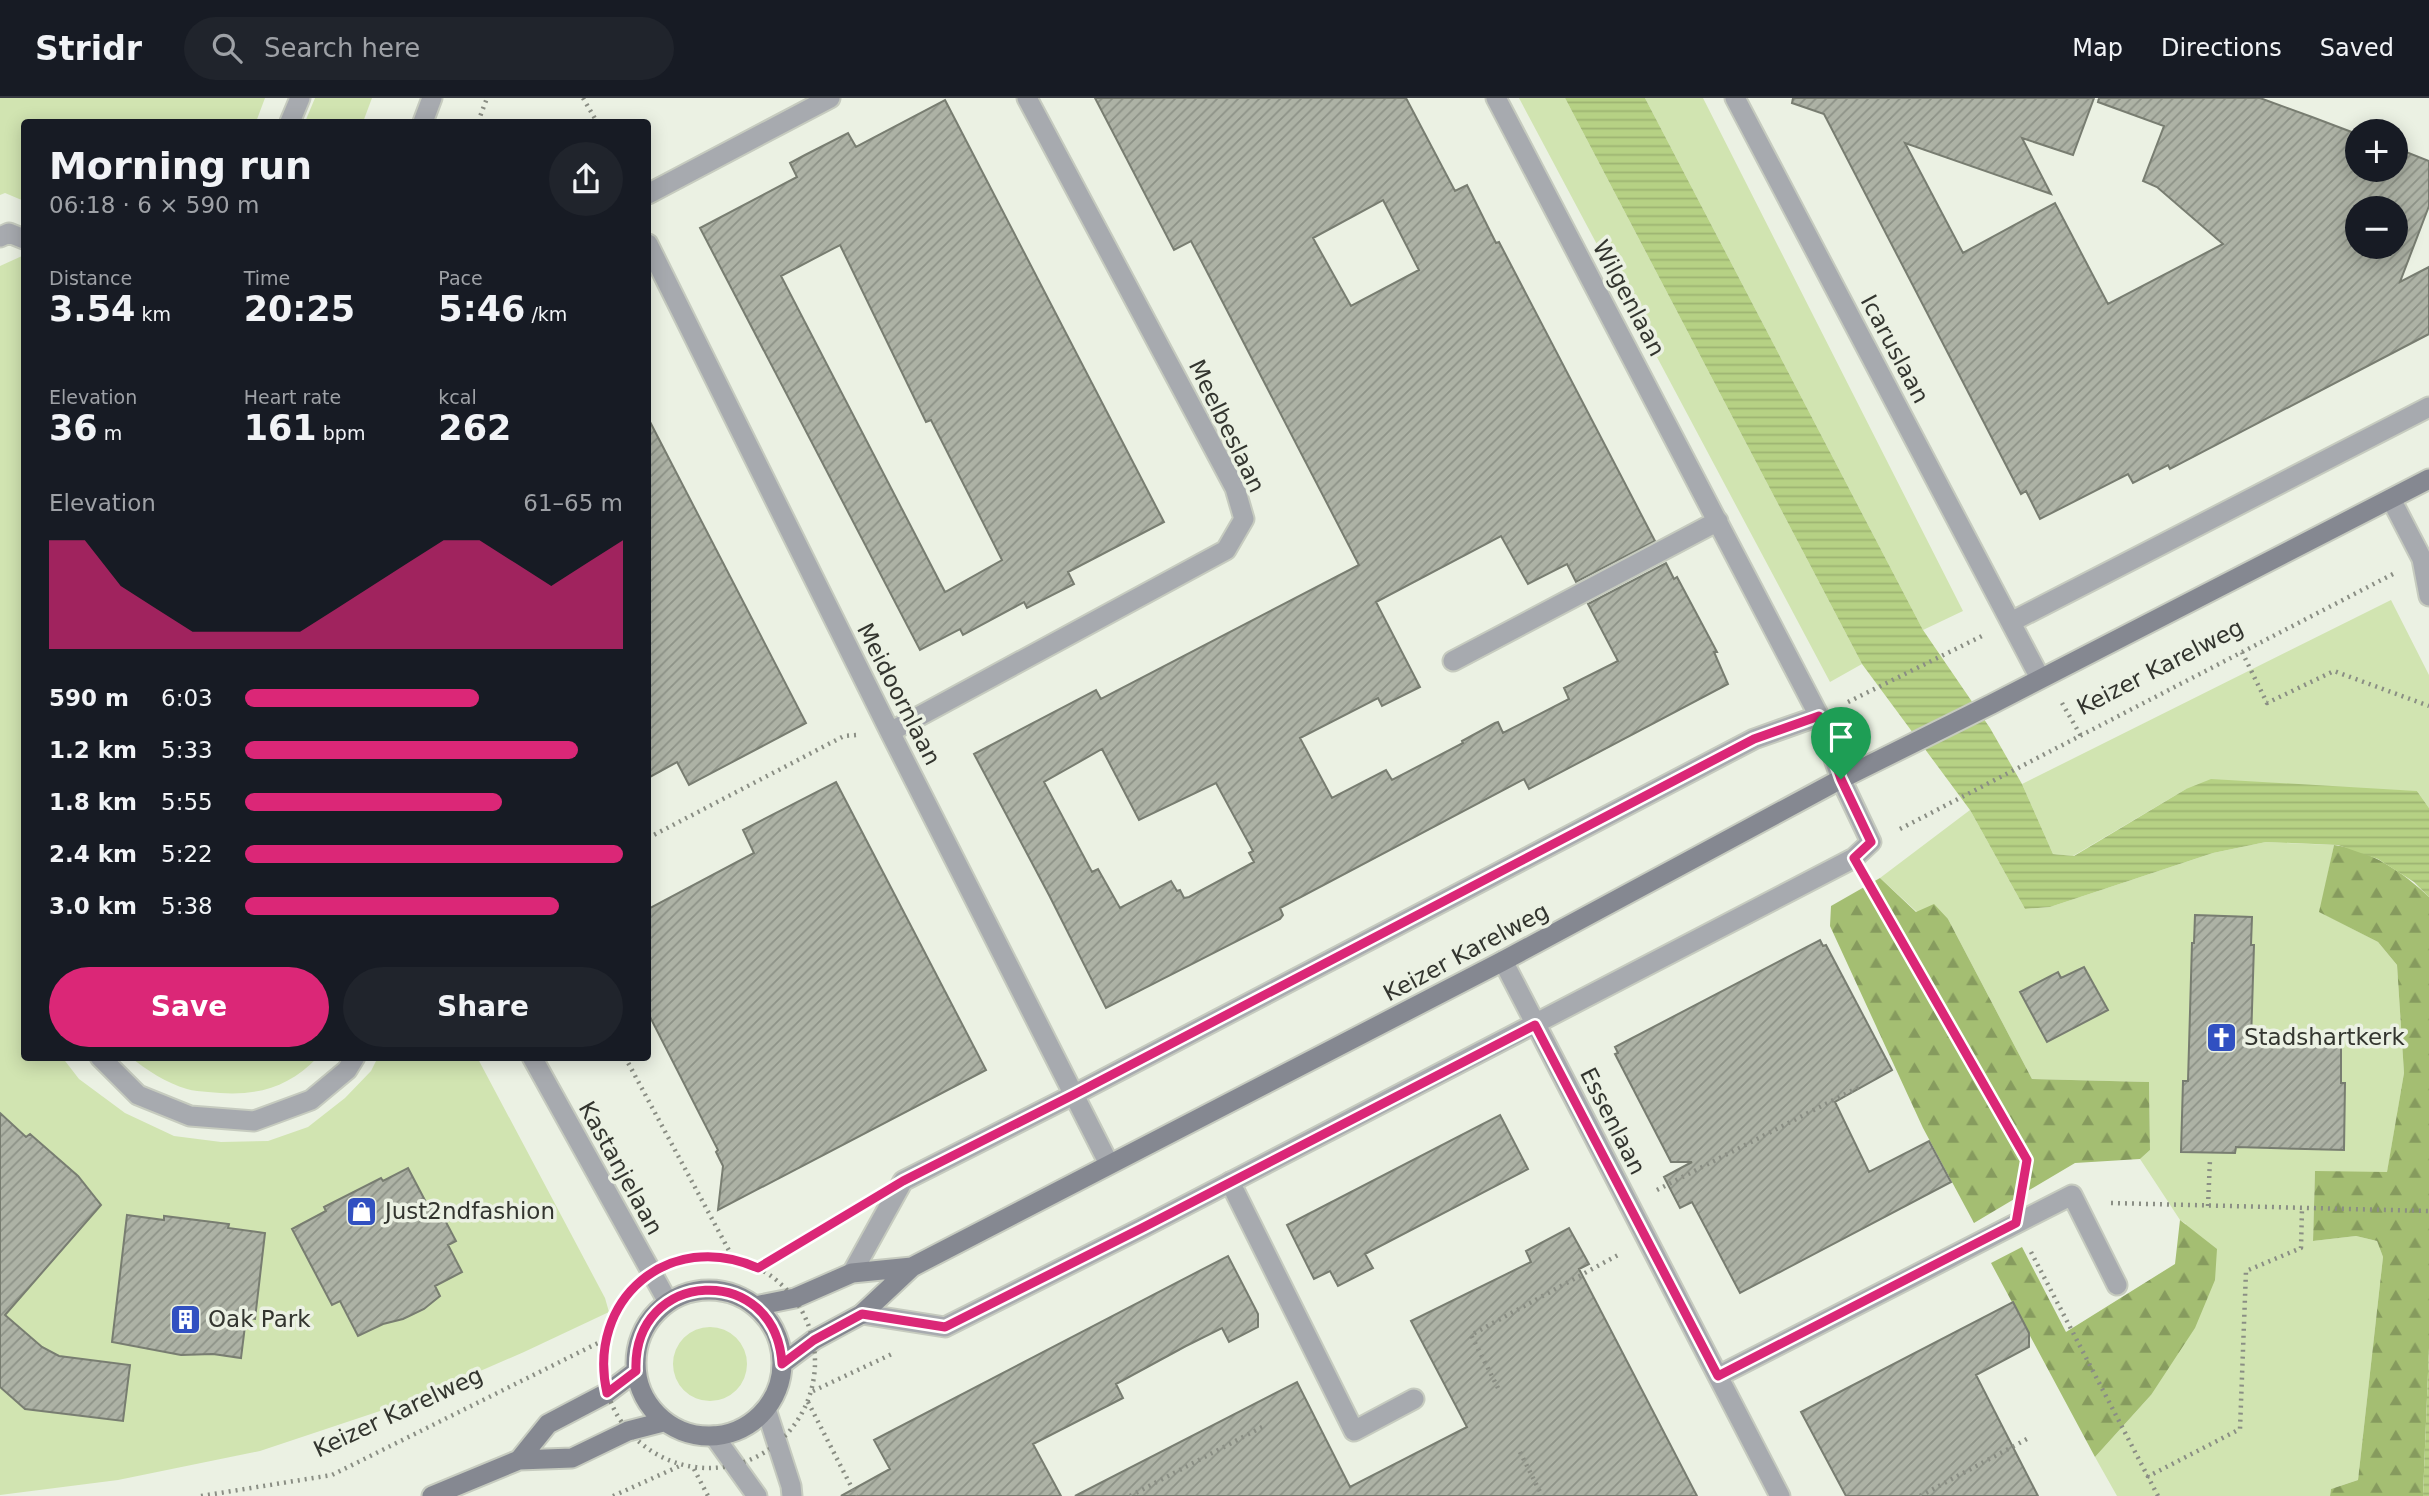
<!DOCTYPE html>
<html lang="en">
<head>
<meta charset="utf-8">
<style>
	:root { --surface:#171b24; --page:#20242c; --text:#f1f3f6; --muted:#9ea1a6; --line:#363941; --accent:#db2777 }
	body { margin:0; font-family:"DejaVu Sans",sans-serif; background:var(--page); color:var(--text); height:100vh; display:flex; flex-direction:column; font-size:26px; white-space:nowrap }
	* { box-sizing:border-box; margin:0 }
	p { font-size:23px; color:var(--muted) }
	.icon { flex:none; width:38px; height:38px; fill:none; stroke:currentColor; stroke-width:2; stroke-linecap:round; stroke-linejoin:round }
	.map { position:relative; flex:1; overflow:hidden }
	.drawer { position:absolute; left:21px; top:21px; width:630px; height:942px; display:flex; flex-direction:column; background:var(--surface); border-radius:7px; box-shadow:0 4px 18px #0003 }
	.drawer>* { flex:none }
	.tools { position:absolute; left:2345px; top:21px; display:grid; gap:14px }
	.tools a { display:grid; place-items:center; width:63px; height:63px; border-radius:50%; background:var(--surface); box-shadow:0 4px 18px #0003; font-size:35px }
	.pin { position:absolute; display:grid; place-items:center; width:60px; height:60px; color:#fff; margin:-72px -30px; border-radius:50% 50% 50% 0; rotate:-45deg; box-shadow:0 0 7px #0007 }
	.pin .icon { rotate:45deg }
	.round { display:grid; place-items:center; flex:none; width:74px; height:74px; border-radius:37px; background:var(--page) }
	.head { display:flex; align-items:center; justify-content:space-between; height:119px; padding:0 28px }
	h1 { font-size:38px; font-weight:600; line-height:52px }
	.figures { display:grid; grid-template-columns:repeat(3,1fr); gap:10px; height:119px; padding:7px 28px }
	.figures div { display:grid; align-content:center }
	.figures b { font-size:35px; font-weight:600 }
	.figures small { font-size:19px; font-weight:400 }
	.figures p { font-size:19px }
	.chart { height:196px; padding:14px 28px }
	.chart p { display:flex; justify-content:space-between }
	.chart svg { width:100%; height:126px; margin-top:7px; fill:var(--accent); opacity:.7 }
	.action { display:flex; gap:14px; margin-top:auto; padding:14px 28px }
	.action a { flex:1; height:80px; border-radius:42px; background:var(--accent); color:#fff; font-size:28px; font-weight:600; line-height:80px; text-align:center }
	.action a+a { background:var(--page); color:var(--text) }
	ul { padding:0 28px; list-style:none; font-size:23px }
	li { display:grid; grid-template-columns:112px 84px 1fr; align-items:center; height:52px }
	li i { height:18px; border-radius:9px; background:var(--accent) }
	header { display:flex; align-items:center; gap:42px; box-sizing:border-box; height:98px; padding:0 35px; background:var(--surface); border-bottom:2px solid var(--line) }
	header strong { font-size:33px }
	nav { display:flex; gap:38px; margin-inline-start:auto; font-size:24px }
	.search { width:490px; height:63px; background:var(--page); display:flex; align-items:center; gap:18px; box-sizing:border-box; padding:0 24px; border-radius:38px; color:var(--muted); font-size:26px }
	.map>svg:first-child { display:block }
	.green { fill:#d1e4b1 }
	.forest { fill:url(#forest-firs) }
	.water { fill:url(#water-rules) }
	.building { fill:url(#building-hatch); stroke:#787d71; stroke-width:2; fill-rule:evenodd }
	.lines { fill:none; stroke-linecap:round; stroke-linejoin:round }
	.service-casing { stroke:#c6cbbf; stroke-width:23 }
	.minor-casing { stroke:#c6cbbf; stroke-width:23 }
	.secondary-casing { stroke:#c6cbbf; stroke-width:23 }
	.path { stroke:#8a8e84; stroke-width:4.5; stroke-dasharray:2 5; stroke-linecap:butt }
	.service { stroke:#a7aaaf; stroke-width:19 }
	.minor { stroke:#a7aaaf; stroke-width:19 }
	.secondary { stroke:#858891; stroke-width:19 }
	.route-casing { stroke:#fff; stroke-width:14 }
	.route { stroke:#db2777; stroke-width:9 }
	.labels { text-anchor:middle; stroke-width:7; stroke-linejoin:round; paint-order:stroke }
	.street-label { font-size:23px; fill:#33352f; stroke:#ebf1e3 }
	.poi-label { font-size:23px; fill:#33352f; stroke:#ebf1e3; text-anchor:start }
</style>
</head>
<body>
<header>
<strong>Stridr</strong>
<div class="search"><svg class="icon" aria-label="search" viewBox="0 0 24 24"><circle cx="10" cy="10" r="6"/><path d="M15 15l6 6"/></svg>Search here</div>
<nav><a>Map</a><a>Directions</a><a>Saved</a></nav>
</header>
<div class="map">
<svg width="2429" height="1398" viewBox="0 0 2429 1398">
	<defs>
		<pattern id="forest-firs" width="22" height="20" patternUnits="userSpaceOnUse" patternTransform="scale(1.75)"><rect width="22" height="20" fill="#a4be72"/><path d="M5 1l3.5 6h-7zM16 11l3.5 6h-7z" fill="#869b5e"/></pattern>
		<pattern id="water-rules" width="6" height="5" patternUnits="userSpaceOnUse" patternTransform="scale(1.75)"><rect width="6" height="5" fill="#b6d184"/><path d="M0 2.5h6" fill="none" stroke="#9db472"/></pattern>
		<pattern id="building-hatch" width="6" height="6" patternUnits="userSpaceOnUse" patternTransform="scale(1.75)"><rect width="6" height="6" fill="#adb2a5"/><path d="M-1 1l2-2M0 6l6-6M5 7l2-2" fill="none" stroke="#8d9287"/></pattern>
	</defs>
	<rect width="100%" height="100%" fill="#ebf1e3"/>
	<path class="green" d="M0,0H265L256,24H24V103L5,95L0,97Z
		M315,0H372L363,24H305Z
		M1519,0H1565L1862,566L1830,584Z
		M1645,0H1703L1963,513L1923,532Z
		M22,158L24,159V959H62L79,981L125,1015L174,1038L221,1044L268,1043L308,1029L345,1000L371,973L378,959H477L605,1200L609,1214L524,1254L416,1301L260,1353L118,1382L0,1397V168Z
		M2391,502L2429,577V710L2417,693L2186,691L2073,758L2053,756L2022,686Z
		M1970,712L2025,811L2050,809L2213,755L2266,744L2334,747L2320,814L2378,844L2397,867L2404,975L2387,1075L2315,1074L2313,1143L2356,1138L2377,1143L2383,1159L2358,1382L2331,1391L2330,1398H2117L2095,1359L2151,1297L2186,1126L2180,1122L2140,1061L2150,1052L2149,984L2032,981L1948,821L1917,814L1880,780Z
		M130,959H318C286,992 253,999 208,994C201,993 193,993 187,991C166,985 147,972 130,959Z
		M673 1266a37 37 0 1 1 74 0a37 37 0 1 1-74 0Z"/>
	<path class="forest" d="M2334,747C2369,751 2404,775 2429,799V1250L2423,1398H2330L2331,1391L2358,1382L2383,1159L2377,1143L2356,1138L2313,1143L2315,1073L2387,1074L2404,975L2397,867L2378,844L2319,814Z
		M1880,780L1916,814L1934,806L1948,821L2032,981L2149,984L2150,1052L2140,1061L2075,1065L1974,1125L1923,1030L1830,828L1831,808Z
		M2180,1122L2217,1151L2215,1182L2195,1230L2151,1297L2095,1359L1991,1165L2022,1149L2066,1234L2175,1166Z"/>
	<path class="water" d="M1565,0H1645L1923,532L1990,630L2022,686L2053,756L2074,758L2186,691L2211,681L2417,693L2429,710V799L2414,784L2378,761L2338,747L2266,744L2213,755L2050,809L2025,811L1970,712L1862,566Z
		M2429,1250V1398H2423Z"/>
	<path class="building" d="M1095,0H1406L1455,93L1467,87L1496,145L1499,144L1655,443L1576,484L1567,466L1528,486L1501,438L1376,504L1420,589L1382,608L1378,600L1300,640L1332,700L1386,672L1392,682L1463,645L1462,643L1495,625L1498,624L1503,635L1569,601L1564,590L1618,563L1588,506L1666,465L1674,481L1677,479L1717,554H1714L1728,586L1529,691L1524,681L1280,810L1283,817L1280,821L1106,910L1049,797L974,656L1096,592L1101,601L1359,467L1191,143L1174,152ZM1383,102L1419,172L1351,208L1313,140ZM1102,651L1139,722L1216,685L1253,753L1249,755L1254,764L1189,799L1184,800L1180,792L1177,793L1171,783L1120,810L1098,771L1092,774L1044,684Z
		M1793,0H2094L2073,57L2022,40L2051,96L1905,45L1963,155L2055,105L2108,206L2223,146L2157,89L2143,83L2164,28L2098,4L2099,0H2260L2312,19L2357,36V72H2396V50L2429,63V108L2400,184L2429,169V236L2170,371L2168,367L2133,385L2128,376L2040,421L2026,393L2021,396L1824,16L1792,5ZM2357,110H2396V149H2357Z
		M945,2L1164,424L1068,474L1074,486L1027,510L1024,504L963,537L960,531L920,552L700,130L797,79L790,65L805,57L848,35L856,49ZM840,147L926,324L931,322L1002,462L945,494L781,178Z
		M648,320L806,625L689,687L677,664L648,680Z
		M836,684L986,972L718,1112L723,1068L716,1054L718,1052L648,915V811L754,755L743,732Z
		M2195,817L2252,819L2251,847H2254L2251,943H2341V985H2345L2344,1052L2236,1049L2235,1055L2181,1054L2183,983H2188L2192,845H2194Z
		M1820,842L1823,848L1826,847L1892,972L1835,1004L1869,1074L1929,1043L1951,1084L1740,1195L1692,1104L1680,1110L1664,1079L1692,1064H1671L1615,956L1618,955L1615,949Z
		M2084,869L2108,912L2047,944L2020,894L2058,874L2061,880Z
		M0,1015L26,1039L30,1036L78,1078L101,1107L5,1217L42,1249L59,1258L130,1267L123,1323L25,1311L0,1289Z
		M1500,1017L1528,1071L1365,1156L1373,1170L1338,1188L1330,1173L1314,1181L1287,1127Z
		M408,1070L429,1110L437,1107L456,1143L448,1147L462,1174L435,1188L440,1198L424,1211L403,1221L383,1226L358,1238L340,1203L332,1207L292,1131L326,1113L324,1109L381,1080L383,1083Z
		M127,1117L164,1122V1118L229,1126L228,1130L265,1135L255,1221L246,1220L241,1260L213,1256L181,1257L112,1244Z
		M1569,1130L1589,1166L1579,1171L1697,1398H1075L1297,1284L1350,1389L1467,1329L1411,1223L1531,1164L1526,1153Z
		M1228,1158L1258,1216V1229L1229,1244L1222,1230L1186,1248L1116,1286L1123,1300L1033,1346L1061,1398H841L890,1371L874,1342Z
		M2013,1204L2029,1235V1249L1976,1277L2038,1398H1846L1801,1314Z"/>
	<g class="lines">
		<defs>
			<path id="service" d="M1230,1084L1354,1333L1414,1301"/>
			<path id="minor" d="M1735,0L2040,580
				M290,24L300,0
				M423,24L432,0
				M648,96L830,0
				M0,139L9,135L24,141
				M648,146L890,634L1109,1066
				M2391,401L2422,461L2429,498
				M2011,524L2429,309
				M1453,563L1718,423
				M890,634L1226,452L1244,421L1235,390L1027,0
				M1503,863L1780,1398
				M100,959L138,997L190,1018L254,1023L311,1002L347,972L355,959
				M532,959L668,1204
				M852,1175L903,1083L1075,996L1754,641L1819,618
				M862,1216L945,1229L1142,1130L1854,760L1871,744L1841,681L1819,618L1496,0
				M1718,1278L2072,1097L2117,1187
				M766,1311L791,1388L792,1398
				M714,1338L757,1398"/>
			<path id="secondary" d="M636 1265a73 73 0 1 1 146 0a73 73 0 1 1-146 0Z
				M755,1208L795,1200L852,1175L912,1169
				M782,1266L814,1242L862,1216L912,1169L1503,863L1841,681L1992,606L2429,381
				M519,1362L548,1326L607,1295L636,1273
				M432,1398L519,1362L572,1360L628,1333L663,1324"/>
		</defs>
		<use href="#service" class="service-casing"/>
		<use href="#minor" class="minor-casing"/>
		<use href="#secondary" class="secondary-casing"/>
		<path class="path" d="M583,0L597,24
			M478,24L487,0
			M2242,554L2267,605L2334,573L2429,608
			M1848,604L1982,538
			M2062,605L2081,638
			M1900,731L2393,476
			M648,740L844,638L856,637
			M1869,787L2027,1062L2023,1086
			M625,959L733,1160
			M1657,1092L1859,989
			M2111,1105L2429,1113
			M2208,1108L2210,1061
			M2031,1154L2158,1398
			M603 1264a106 106 0 1 1 212 0a106 106 0 1 1-212 0Z
			M758,1170L846,1117
			M1498,1290L1471,1237L1618,1157
			M813,1293L894,1255
			M808,1304L856,1398
			M1520,1354L1542,1398
			M694,1371L708,1398
			M2147,1379L2240,1331L2246,1173L2301,1150L2302,1110
			M201,1398L332,1377L604,1242
			M613,1398L682,1367
			M1130,1398L1264,1328
			M1920,1398L2027,1341"/>
		<use href="#service" class="service"/>
		<use href="#minor" class="minor"/>
		<use href="#secondary" class="secondary"/>
	</g>
	<g class="lines">
		<defs>
			<path id="route" d="M1819,618L1841,681L1871,744L1854,760L2027,1062L2016,1125L1718,1278L1535,927L1142,1130L945,1229L862,1216L814,1242L782,1266C776,1163 632,1170 636,1273L607,1295C586,1202 669,1130 758,1170L903,1083L1075,996L1754,641Z"/>
		</defs>
		<use href="#route" class="route-casing"/>
		<use href="#route" class="route"/>
	</g>
	<defs>
		<symbol id="church-square" viewBox="-11 -11 22 22"><rect x="-9" y="-9" width="18" height="18" rx="4" fill="#3150c1" stroke="#ebf1e3"/><path d="M-1.2-6h2.4v3.5h3.3v2.4h-3.3V6h-2.4V-.1h-3.3v-2.4h3.3Z" fill="#fff"/></symbol>
		<symbol id="shop-square" viewBox="-11 -11 22 22"><rect x="-9" y="-9" width="18" height="18" rx="4" fill="#3150c1" stroke="#ebf1e3"/><path d="M-5-2.5h2.3a2.7 3.5 0 0 1 5.4 0H5L5.5 6h-11ZM-1.5-2.5h3a1.5 2.3 0 0 0-3 0Z" fill="#fff"/></symbol>
		<symbol id="building-square" viewBox="-11 -11 22 22"><rect x="-9" y="-9" width="18" height="18" rx="4" fill="#3150c1" stroke="#ebf1e3"/><path d="M-4-6H4V6H1V3H-1V6H-4ZM-2.5-4.3h1.7v1.8h-1.7ZM.8-4.3h1.7v1.8H.8ZM-2.5-1h1.7V.8h-1.7ZM.8-1h1.7V.8H.8Z" fill="#fff"/></symbol>
	</defs>
	<g fill-rule="evenodd">
		<use href="#church-square" x="2204" y="922" width="35" height="35"/>
		<use href="#shop-square" x="344" y="1096" width="35" height="35"/>
		<use href="#building-square" x="168" y="1204" width="35" height="35"/>
	</g>
	<g class="labels">
		<g class="street-label">
			<text transform="translate(1629 200) rotate(62)" y="8">Wilgenlaan</text>
			<text transform="translate(1895 251) rotate(62)" y="8">Icaruslaan</text>
			<text transform="translate(1227 328) rotate(64)" y="8">Meelbeslaan</text>
			<text transform="translate(2160 569) rotate(-27)" y="8">Keizer Karelweg</text>
			<text transform="translate(899 596) rotate(63)" y="8">Meidoornlaan</text>
			<text transform="translate(1466 854) rotate(-28)" y="8">Keizer Karelweg</text>
			<text transform="translate(1613 1023) rotate(63)" y="8">Essenlaan</text>
			<text transform="translate(621 1070) rotate(61)" y="8">Kastanjelaan</text>
			<text transform="translate(398 1314) rotate(-25)" y="8">Keizer Karelweg</text>
		</g>
		<g class="poi-label">
			<text x="2244" y="947">Stadshartkerk</text>
			<text x="385" y="1121">Just2ndfashion</text>
			<text x="208" y="1229">Oak Park</text>
		</g>
	</g>
</svg>
<div class="tools">
<a>+</a>
<a>−</a>
</div>
<div class="pin" style="left:1841px;top:681px;background:#1e9e55"><svg class="icon" aria-label="arrive" viewBox="0 0 24 24"><path d="M6 21V4h12l-3 4 3 4H6"/></svg></div>
<section class="drawer">
<div class="head"><div><h1>Morning run</h1><p>06:18 · 6 × 590 m</p></div><a class="round"><svg class="icon" aria-label="share" viewBox="0 0 24 24"><path d="M12 15V3M7 8l5-5 5 5M5 13v7h14v-7"/></svg></a></div>
<div class="figures">
<div><p>Distance</p><b>3.54<small> km</small></b></div>
<div><p>Time</p><b>20:25</b></div>
<div><p>Pace</p><b>5:46<small> /km</small></b></div>
</div>
<div class="figures">
<div><p>Elevation</p><b>36<small> m</small></b></div>
<div><p>Heart rate</p><b>161<small> bpm</small></b></div>
<div><p>kcal</p><b>262</b></div>
</div>
<div class="chart"><p><span>Elevation</span>61–65 m</p>
<svg viewBox="0 0 160 44" preserveAspectRatio="none"><path d="M0 44V6L10 6L20 22L30 30L40 38L50 38L60 38L70 38L80 30L90 22L100 14L110 6L120 6L130 14L140 22L150 14L160 6V44z"/></svg>
</div>
<ul>
<li><b>590 m</b>6:03<i style="width:62%"></i></li>
<li><b>1.2 km</b>5:33<i style="width:88%"></i></li>
<li><b>1.8 km</b>5:55<i style="width:68%"></i></li>
<li><b>2.4 km</b>5:22<i style="width:100%"></i></li>
<li><b>3.0 km</b>5:38<i style="width:83%"></i></li>
</ul>
<div class="action"><a>Save</a><a>Share</a></div>
</section>
</div>
</body>
</html>
